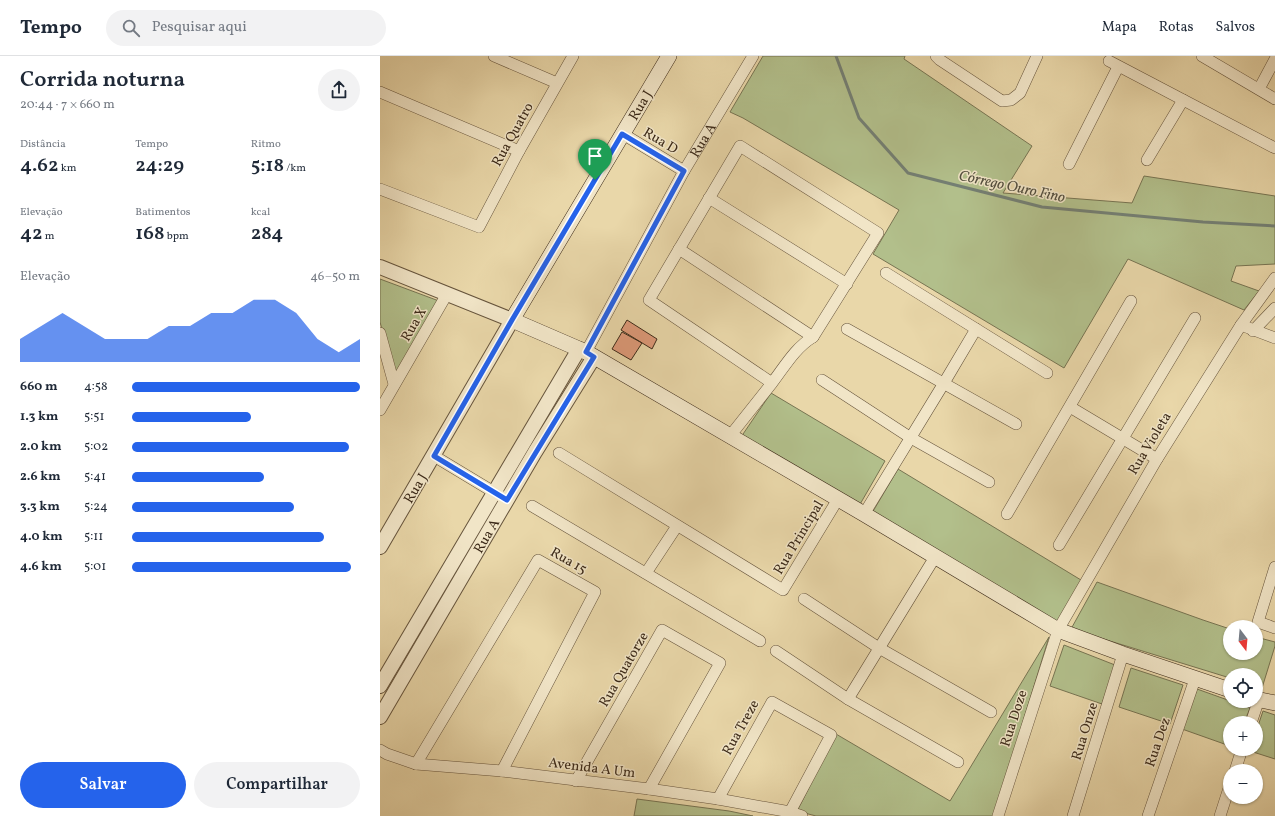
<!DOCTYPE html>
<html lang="pt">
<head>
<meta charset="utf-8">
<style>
	:root { --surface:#fff; --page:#f2f2f3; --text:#1f2937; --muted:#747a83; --line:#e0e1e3; --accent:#2563eb }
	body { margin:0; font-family:Vollkorn,serif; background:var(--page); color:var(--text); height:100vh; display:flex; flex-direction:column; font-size:15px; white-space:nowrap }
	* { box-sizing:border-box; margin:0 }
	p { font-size:13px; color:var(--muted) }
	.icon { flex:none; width:22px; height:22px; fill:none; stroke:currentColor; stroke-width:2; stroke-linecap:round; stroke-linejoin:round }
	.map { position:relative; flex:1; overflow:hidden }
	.panel { display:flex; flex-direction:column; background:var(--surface); width:380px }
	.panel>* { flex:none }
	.needle { width:26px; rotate:164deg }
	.tools { position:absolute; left:843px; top:564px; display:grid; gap:8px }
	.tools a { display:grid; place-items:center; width:40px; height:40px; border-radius:50%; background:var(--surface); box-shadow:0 1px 3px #0004; font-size:20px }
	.pin { position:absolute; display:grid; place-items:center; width:34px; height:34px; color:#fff; margin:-41px -17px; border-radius:50% 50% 50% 0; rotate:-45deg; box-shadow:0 0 4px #0007 }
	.pin .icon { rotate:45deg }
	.round { display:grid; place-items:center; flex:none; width:42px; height:42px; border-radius:21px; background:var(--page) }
	.overview { display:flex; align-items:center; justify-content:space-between; height:68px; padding:0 20px }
	h1 { font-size:22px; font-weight:600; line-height:30px }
	.figures { display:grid; grid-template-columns:repeat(3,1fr); gap:6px; height:68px; padding:4px 20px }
	.figures div { display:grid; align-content:center }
	.figures b { font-size:20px; font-weight:600 }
	.figures small { font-size:11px; font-weight:400 }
	.figures p { font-size:11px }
	.chart { height:112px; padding:8px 20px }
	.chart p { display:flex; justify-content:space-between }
	.chart svg { width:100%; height:72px; margin-top:4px; fill:var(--accent); opacity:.7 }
	.action { display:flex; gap:8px; margin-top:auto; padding:8px 20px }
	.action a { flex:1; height:46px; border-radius:24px; background:var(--accent); color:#fff; font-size:16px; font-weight:600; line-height:46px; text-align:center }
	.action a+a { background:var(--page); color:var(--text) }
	ul { padding:0 20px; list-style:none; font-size:13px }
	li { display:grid; grid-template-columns:64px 48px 1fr; align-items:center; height:30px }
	li i { height:10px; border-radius:5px; background:var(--accent) }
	header { display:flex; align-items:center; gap:24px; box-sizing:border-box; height:56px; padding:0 20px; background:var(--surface); border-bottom:1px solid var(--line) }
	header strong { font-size:19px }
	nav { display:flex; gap:22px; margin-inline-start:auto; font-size:14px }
	.search { width:280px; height:36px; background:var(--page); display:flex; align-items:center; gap:10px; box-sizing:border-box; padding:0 14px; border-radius:22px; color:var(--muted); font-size:15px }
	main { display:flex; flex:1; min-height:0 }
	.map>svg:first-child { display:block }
	.green { fill:#b2bf8b; stroke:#777452 }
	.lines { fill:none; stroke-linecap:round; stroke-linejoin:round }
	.stream { stroke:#747f73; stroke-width:3 }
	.building { fill:#de9a79; stroke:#3c2a19 }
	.minor-casing { stroke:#67553d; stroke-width:12 }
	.tertiary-casing { stroke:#67553d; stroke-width:16 }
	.secondary-casing { stroke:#3c2a19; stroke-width:16 }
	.minor { stroke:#f1e5c7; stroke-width:11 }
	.tertiary { stroke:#f1e5c7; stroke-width:14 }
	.secondary { stroke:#f1e5c7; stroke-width:15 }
	.route-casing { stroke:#fff; stroke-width:8 }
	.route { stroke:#2563eb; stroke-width:5 }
	.labels { text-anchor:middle; stroke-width:3; stroke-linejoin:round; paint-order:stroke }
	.street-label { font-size:14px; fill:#3c2a19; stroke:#f1e5c7 }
	.water-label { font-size:15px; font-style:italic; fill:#534e3e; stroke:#f1e5c7 }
</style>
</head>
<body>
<header>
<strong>Tempo</strong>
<div class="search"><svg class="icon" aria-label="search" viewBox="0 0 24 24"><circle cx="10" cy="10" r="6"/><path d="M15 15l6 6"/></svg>Pesquisar aqui</div>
<nav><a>Mapa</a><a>Rotas</a><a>Salvos</a></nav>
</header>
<main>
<section class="panel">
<div class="overview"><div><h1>Corrida noturna</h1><p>20:44 · 7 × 660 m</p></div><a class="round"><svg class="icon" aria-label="share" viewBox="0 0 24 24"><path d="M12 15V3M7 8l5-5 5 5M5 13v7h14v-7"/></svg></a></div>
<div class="figures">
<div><p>Distância</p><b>4.62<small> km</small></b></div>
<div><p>Tempo</p><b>24:29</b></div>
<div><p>Ritmo</p><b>5:18<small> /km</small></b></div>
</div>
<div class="figures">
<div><p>Elevação</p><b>42<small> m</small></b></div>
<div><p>Batimentos</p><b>168<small> bpm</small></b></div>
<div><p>kcal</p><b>284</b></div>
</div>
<div class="chart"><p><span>Elevação</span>46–50 m</p>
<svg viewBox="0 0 160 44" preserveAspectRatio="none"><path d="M0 44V30L10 22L20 14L30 22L40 30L50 30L60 30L70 22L80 22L90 14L100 14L110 6L120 6L130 14L140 30L150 38L160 30V44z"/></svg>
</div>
<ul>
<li><b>660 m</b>4:58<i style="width:100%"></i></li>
<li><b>1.3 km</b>5:51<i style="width:52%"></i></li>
<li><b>2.0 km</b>5:02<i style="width:95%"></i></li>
<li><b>2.6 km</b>5:41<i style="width:58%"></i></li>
<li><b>3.3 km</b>5:24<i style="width:71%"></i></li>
<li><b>4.0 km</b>5:11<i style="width:84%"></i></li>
<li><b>4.6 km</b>5:01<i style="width:96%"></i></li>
</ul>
<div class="action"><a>Salvar</a><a>Compartilhar</a></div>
</section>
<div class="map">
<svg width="895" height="760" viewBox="0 0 895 760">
	<rect width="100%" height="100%" fill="#e9d7a9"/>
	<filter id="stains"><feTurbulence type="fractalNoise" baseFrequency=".005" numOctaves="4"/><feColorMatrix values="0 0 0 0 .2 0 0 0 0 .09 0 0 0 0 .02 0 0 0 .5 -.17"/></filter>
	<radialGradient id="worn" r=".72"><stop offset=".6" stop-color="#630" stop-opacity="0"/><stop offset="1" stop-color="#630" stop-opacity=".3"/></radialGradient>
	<path class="green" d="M383,0H525L524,3L652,90L623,137L752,147L764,120L895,140V208L856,210L851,225L879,235L864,254L748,203L684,312L493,198L519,154L363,62L350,56Z
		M0,223L59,245L15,321L0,266Z
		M391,337L505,405L479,450L361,381Z
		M518,413L701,524L678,567L492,457Z
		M717,526L823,564L850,573V597H876V581L895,586V590L882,632L876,631V619H850V622L691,573Z
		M669,581L614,760H436L417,755L456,678L570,745Z
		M684,589L735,609L722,648L670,630Z
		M751,612L803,629L790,668L739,651Z
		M817,633L870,652L864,667H850V690L802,673Z
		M883,655L895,659V703L870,695L871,693H876V676Z
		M257,743L349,755L373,760H254Z"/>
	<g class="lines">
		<path class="stream" d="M456,0L479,62L528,117L662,151L823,166L895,170"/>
	</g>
	<path class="building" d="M247,264L277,283L272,293L241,274Z
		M242,276L262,287L251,304L232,293Z"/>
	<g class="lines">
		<defs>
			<g id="minor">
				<path d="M114,0L177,27"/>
				<path d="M556,0L560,4L622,45L631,44L640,37L657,0"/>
				<path d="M822,0L895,43"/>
				<path d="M729,5L895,92"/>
				<path d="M879,33L895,3"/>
				<path d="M0,36L139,95"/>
				<path d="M243,78L304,115"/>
				<path d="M767,104L803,44"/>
				<path d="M689,108L738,11"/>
				<path d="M0,133L99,171L139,95L193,0"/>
				<path d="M329,142L467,228"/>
				<path d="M299,193L433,281"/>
				<path d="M506,217L667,317"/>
				<path d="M861,269L895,282"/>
				<path d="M467,273L636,368"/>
				<path d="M873,275L895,252"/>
				<path d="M0,277L14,328"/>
				<path id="s1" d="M206,296L304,115L373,0"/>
				<path d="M442,324L531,382L609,426"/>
				<path d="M690,351L777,403"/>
				<path d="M0,354L67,238"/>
				<path d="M350,380L392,327C405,310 415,292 433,281L498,177L360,90L269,244L392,327"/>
				<path d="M179,397L403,534L458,443"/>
				<path d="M54,400L127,444"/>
				<path d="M152,450L380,585"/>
				<path d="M484,458L564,327L596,273"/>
				<path d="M627,458L751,245"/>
				<path d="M679,489L815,262"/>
				<path d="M895,511L878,566L895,572"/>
				<path d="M266,517L297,470"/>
				<path d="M424,543L499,592L611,656"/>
				<path d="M396,595L468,643L578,706"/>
				<path d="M468,643L555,501"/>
				<path d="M871,667L879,643"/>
				<path d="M0,694L7,698L36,708L122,715L269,733L338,743L410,756L422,760"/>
				<path d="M36,708L158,504L215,536L122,715"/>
				<path d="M855,715L862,693"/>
				<path d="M196,725L282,574L340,607L269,733"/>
				<path d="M338,743L392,646L451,679L410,756"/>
				<path d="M618,760L678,574L777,403L861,269L895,222"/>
				<path d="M693,760L743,598"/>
				<path d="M768,760L815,623"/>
				<path d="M840,760L850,729"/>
			</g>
			<g id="tertiary">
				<path d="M0,211L132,264L0,491"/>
				<path d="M0,630L199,293"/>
				<path id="s2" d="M0,661L155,396L214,301"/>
			</g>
			<path id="secondary" d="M289,0L132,264L206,296L484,458L678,574L743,598L850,634
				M876,643L895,647"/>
		</defs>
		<use href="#minor" class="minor-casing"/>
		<use href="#tertiary" class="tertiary-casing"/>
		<use href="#secondary" class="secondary-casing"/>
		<use href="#minor" class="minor"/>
		<use href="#tertiary" class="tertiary"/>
		<use href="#secondary" class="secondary"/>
	</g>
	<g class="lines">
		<defs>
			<path id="route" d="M242,78L304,115L206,296L214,301L127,444L54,400L132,264Z"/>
		</defs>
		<use href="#route" class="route-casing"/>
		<use href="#route" class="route"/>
	</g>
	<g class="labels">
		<g class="street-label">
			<text transform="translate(260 49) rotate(-59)" y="5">Rua J</text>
			<text transform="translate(132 78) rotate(-61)" y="5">Rua Quatro</text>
			<text transform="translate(281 84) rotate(31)" y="5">Rua D</text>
			<text dy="5" stroke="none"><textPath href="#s1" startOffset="242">Rua A</textPath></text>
			<text transform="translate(33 268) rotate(-60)" y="5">Rua X</text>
			<text transform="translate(769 387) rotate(-59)" y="5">Rua Violeta</text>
			<text transform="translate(35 432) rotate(-59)" y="5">Rua J</text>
			<text dy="5" stroke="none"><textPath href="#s2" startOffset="210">Rua A</textPath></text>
			<text transform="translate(418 481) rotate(-59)" y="5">Rua Principal</text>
			<text transform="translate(189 504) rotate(30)" y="5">Rua 15</text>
			<text transform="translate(243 613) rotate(-60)" y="5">Rua Quatorze</text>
			<text transform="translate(633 662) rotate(-72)" y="5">Rua Doze</text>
			<text transform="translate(360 671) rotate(-61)" y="5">Rua Treze</text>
			<text transform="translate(704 675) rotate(-73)" y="5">Rua Onze</text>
			<text transform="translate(777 686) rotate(-71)" y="5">Rua Dez</text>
			<text transform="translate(212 711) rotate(7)" y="5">Avenida A Um</text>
		</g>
		<g class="water-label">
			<text transform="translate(632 130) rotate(12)" y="5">Córrego Ouro Fino</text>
		</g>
	</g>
	<rect width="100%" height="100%" filter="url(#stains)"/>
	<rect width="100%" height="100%" fill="url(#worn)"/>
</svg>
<div class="tools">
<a><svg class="needle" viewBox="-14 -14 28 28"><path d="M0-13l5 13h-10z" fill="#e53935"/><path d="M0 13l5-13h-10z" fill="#747a83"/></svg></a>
<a><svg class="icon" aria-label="locate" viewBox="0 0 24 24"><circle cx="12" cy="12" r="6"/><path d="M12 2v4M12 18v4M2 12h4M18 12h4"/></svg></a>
<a>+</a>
<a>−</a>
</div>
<div class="pin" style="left:215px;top:124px;background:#1e9e55"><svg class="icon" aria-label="arrive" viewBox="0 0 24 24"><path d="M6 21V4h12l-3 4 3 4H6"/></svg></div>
</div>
</main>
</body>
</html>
